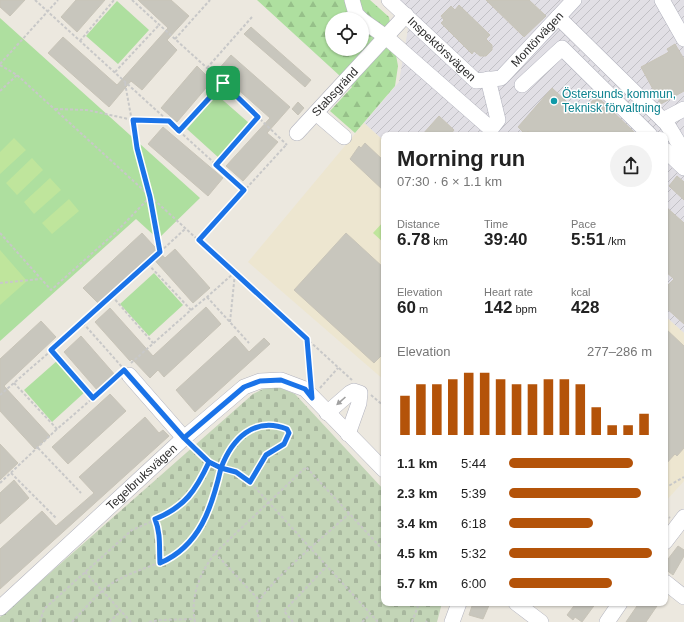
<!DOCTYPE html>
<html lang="en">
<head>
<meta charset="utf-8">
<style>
	:root { --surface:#fff; --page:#f2f2f2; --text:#222; --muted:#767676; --accent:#b45309 }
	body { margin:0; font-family:Arial,sans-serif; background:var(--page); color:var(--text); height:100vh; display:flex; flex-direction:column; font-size:15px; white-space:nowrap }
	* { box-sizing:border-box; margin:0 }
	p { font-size:13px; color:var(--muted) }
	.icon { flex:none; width:22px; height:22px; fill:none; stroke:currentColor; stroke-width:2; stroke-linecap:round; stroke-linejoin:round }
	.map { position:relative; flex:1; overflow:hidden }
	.panel { position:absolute; left:381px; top:132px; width:287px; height:474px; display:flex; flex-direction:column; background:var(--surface); border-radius:8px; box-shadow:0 1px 3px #0004 }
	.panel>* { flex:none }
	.tools { position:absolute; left:325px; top:12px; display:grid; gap:8px }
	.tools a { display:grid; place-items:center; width:44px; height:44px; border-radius:50%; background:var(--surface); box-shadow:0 1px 3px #0004; font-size:20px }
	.pin { position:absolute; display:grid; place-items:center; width:34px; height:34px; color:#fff; margin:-17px; border-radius:8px; box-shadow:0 2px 6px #0006 }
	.round { display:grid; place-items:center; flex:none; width:42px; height:42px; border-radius:21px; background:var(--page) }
	.headline { display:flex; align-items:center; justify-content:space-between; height:68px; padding:0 16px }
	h1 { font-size:22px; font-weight:600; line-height:30px }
	.metrics { display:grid; grid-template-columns:repeat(3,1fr); gap:6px; height:68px; padding:4px 16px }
	.metrics div { display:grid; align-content:center }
	.metrics b { font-size:17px; font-weight:600 }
	.metrics small { font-size:11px; font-weight:400 }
	.metrics p { font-size:11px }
	.chart { height:112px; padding:8px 16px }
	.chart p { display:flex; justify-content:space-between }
	.chart svg { width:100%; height:72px; margin-top:4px; stroke:var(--accent); stroke-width:6 }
	ul { padding:0 16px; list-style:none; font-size:13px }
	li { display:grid; grid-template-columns:64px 48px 1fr; align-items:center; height:30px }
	li i { height:10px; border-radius:5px; background:var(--accent) }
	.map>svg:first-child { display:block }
	.industrial { fill:url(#industrial-furrows) }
	.education { fill:#ede6d0 }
	.green { fill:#aedf9f }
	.forest { fill:url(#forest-firs); fill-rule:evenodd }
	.cemetery { fill:url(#cemetery-stones) }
	.pitch { fill:#bfe59c }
	.building { fill:#c8c6bd; stroke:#c8c4b8 }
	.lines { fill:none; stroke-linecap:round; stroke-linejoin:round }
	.minor-casing { stroke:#b2b3be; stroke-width:16 }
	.path { stroke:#c8c8c8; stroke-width:2; stroke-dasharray:3 2; stroke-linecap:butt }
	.minor { stroke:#fff; stroke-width:15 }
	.oneway { fill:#a0a0a0 }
	.route-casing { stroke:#fff; stroke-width:8 }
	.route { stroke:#1a73e8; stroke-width:5 }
	.culture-dot { fill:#0f9aa8; stroke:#fff; stroke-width:1.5 }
	.labels { text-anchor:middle; stroke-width:3; stroke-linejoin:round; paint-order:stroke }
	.street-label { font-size:12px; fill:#2c2c2c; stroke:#fff }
	.culture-label { font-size:12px; fill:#0d838f; stroke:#fff; text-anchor:start }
</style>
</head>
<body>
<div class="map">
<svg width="684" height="622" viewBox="0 0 684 622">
	<defs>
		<pattern id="industrial-furrows" width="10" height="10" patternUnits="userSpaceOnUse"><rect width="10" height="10" fill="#e1dfe5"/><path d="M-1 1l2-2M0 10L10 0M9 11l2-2" fill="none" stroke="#c1c0c5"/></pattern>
		<pattern id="forest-firs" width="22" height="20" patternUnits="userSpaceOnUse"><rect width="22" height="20" fill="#aedf9f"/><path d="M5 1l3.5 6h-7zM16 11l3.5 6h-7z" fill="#96c089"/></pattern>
		<pattern id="cemetery-stones" width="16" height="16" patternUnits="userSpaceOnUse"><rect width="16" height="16" fill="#c3d5b7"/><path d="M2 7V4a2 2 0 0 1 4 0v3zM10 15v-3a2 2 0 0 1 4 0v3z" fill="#a8b79e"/></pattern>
	</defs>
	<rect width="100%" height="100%" fill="#ece8df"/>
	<path class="industrial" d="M399,0H684V333L665,316V135H384V141L364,123L399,82L411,11Z"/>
	<path class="education" d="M364,123L384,141V380L248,262Z
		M665,316L684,333V481L665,502Z"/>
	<path class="green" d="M117,1L149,30L118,64L86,36Z
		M0,18L200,198L158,239L136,219L0,341Z
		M217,95L249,123L219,158L187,129Z
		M154,273L183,305L149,336L120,304Z
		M58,360L86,391L52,422L24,390Z"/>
	<path class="forest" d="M257,0H370L389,17L398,66L395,86L355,133L330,111L352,87ZM332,19H362V49H332Z"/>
	<path class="cemetery" d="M278,387L295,394L384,490V603H442L437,622H0V617L253,394L265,388Z"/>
	<path class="pitch" d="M14,138L26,150L0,174V152Z
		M32,158L43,170L17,195L6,183Z
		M50,178L61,190L34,214L24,202Z
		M69,199L79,211L52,234L42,223Z
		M384,221V243L373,233Z
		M0,250L27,281L0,305Z"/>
	<path class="building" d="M0,0H25L10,16L0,7Z
		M76,0H105L77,32L61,17Z
		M138,0H171L189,16L167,40L177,50L142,90L131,81L109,107L48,53L63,37L117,85L168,28Z
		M486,0H529L546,16L524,37Z
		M459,5L490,35L486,39L492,45V50L486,56H480L474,51L472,54L441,23L444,20L441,16L451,6L455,10Z
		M251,27L311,80L305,87L244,34Z
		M675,44L684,59V91L661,104L641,67L669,52L667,49Z
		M231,55L290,107L267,133L278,142L243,181L226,166L270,118L217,71Z
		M197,66L212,81L177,122L161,108Z
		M552,88L580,114L597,96L637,135H532L528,131L525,134L518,127Z
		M298,102L304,108L298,115L292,109Z
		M439,116L454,130L450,135H422Z
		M163,127L223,178L208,196L148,144Z
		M365,143L384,161V191L350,159L359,146L361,148Z
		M677,176L684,182V200L669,186Z
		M665,206L684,223V324L665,307V288L674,279L665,271Z
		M142,233L165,258L175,249L210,288L193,303L150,255L98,303L83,288Z
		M346,233L384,268V353L374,363L294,290Z
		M206,307L221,324L164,377L158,370L150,378L132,359L130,361L95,322L110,308L153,356Z
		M41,321L56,337L4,386L50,436L35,449L0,411V359Z
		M665,328L684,346V448L677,456L675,454L665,465Z
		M81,336L116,376L98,391L64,352Z
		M235,336L249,352L264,338L270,344L195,412L176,390Z
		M110,394L126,411L68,464L52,447Z
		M145,417L159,433L163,430L169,436L0,589V549L42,511L56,526L94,493L79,477Z
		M0,444L18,463L0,480Z
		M14,480L29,498L0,524V493Z
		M678,546L684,550V556L673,575L665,569V563Z
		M473,603H490L483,619L469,615Z
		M576,603H596L582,622L575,617L573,620L567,615Z
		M639,603H659L646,622H626Z"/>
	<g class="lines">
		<defs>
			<g id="minor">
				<path d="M352,0L356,14L361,19"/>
				<path id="s1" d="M389,0L476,81L501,78L574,0"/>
				<path d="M662,0L684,39"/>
				<path d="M558,17L667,124L684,152"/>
				<path d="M362,20L386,37L491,129L498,120L488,79"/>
				<path d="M522,85L562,48L650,135"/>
				<path d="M316,113L344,137"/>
				<path d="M663,120L684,109"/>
				<path id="s2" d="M297,133L406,15"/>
				<path d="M665,150L684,168"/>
				<path d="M129,375L184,438"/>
				<path d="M327,413L350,393L354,391L360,393L359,403L348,434"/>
				<path d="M665,542L684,517"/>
				<path d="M665,582L684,597"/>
				<path d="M516,603L541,622"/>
				<path id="s3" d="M0,608L184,438L244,387L260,381L281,380L305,389L384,470"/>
				<path d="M452,622L459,603"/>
				<path d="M607,622L620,603"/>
			</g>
		</defs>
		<use href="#minor" class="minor-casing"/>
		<path class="path" d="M35,0L244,190
			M132,0L207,68L287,145
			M175,39L210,0
			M80,41L114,0
			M0,64L58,0
			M0,65L17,75L352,380
			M207,68L252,17
			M115,72L159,25
			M125,83L137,149L150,197L160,252
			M0,91L17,75
			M55,109L87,110L133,120L167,121
			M179,131L223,83
			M216,165L258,117
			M0,233L51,290L116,232L150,197
			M199,240L286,145
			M0,283L40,279
			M112,296L153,343
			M207,297L249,343
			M191,310L207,297L235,272
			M230,322L235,273
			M83,323L122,367
			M307,340L310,378
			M131,363L191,310L147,263
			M14,383L57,429L93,398L51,351
			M320,388L338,368
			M0,395L83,323L185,229
			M371,395L384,406
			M93,398L118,376
			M192,447L209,462L236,472L250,482L378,622
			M38,448L81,493
			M11,473L56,518
			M0,483L57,429
			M665,488L684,477
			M665,514L670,518
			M155,519C161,534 159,548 160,563
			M215,553L259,600
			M85,572L131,622
			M40,622L44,609L132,530L169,514L192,494L209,462
			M72,622C85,609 98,592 114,582C142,565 177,564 197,534C205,521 212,505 216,490C219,479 220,468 225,457C236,433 261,419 287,429L289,437L284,444L266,455L250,482
			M109,622L121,611
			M149,622L160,620L195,619
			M195,622C190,596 200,573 215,553L306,467L384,551
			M260,622C258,616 256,610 258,604C263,587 332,529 349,514
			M293,622L284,611L327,566
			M362,622L370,615
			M412,622L419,603
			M426,622L427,621"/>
		<use href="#minor" class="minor"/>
	</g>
	<defs><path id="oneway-solid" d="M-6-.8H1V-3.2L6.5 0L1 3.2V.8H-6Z"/></defs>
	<use class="oneway" href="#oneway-solid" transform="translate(341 401) rotate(138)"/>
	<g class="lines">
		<defs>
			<path id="route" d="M223,83L179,131L169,121L133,120L137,148L150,197L160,252L51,350L93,398L124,370L184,438L209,462C196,490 185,507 155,519C161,534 159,548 160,563C200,546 212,507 221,468L236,472L250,482L266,455L284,444L289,433L287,429C254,416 232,439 221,468L209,462L184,438L244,387L260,381L281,380L305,389L312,398L307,339L199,240L244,190L216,165L258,117L223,83"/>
		</defs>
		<use href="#route" class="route-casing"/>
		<use href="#route" class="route"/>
	</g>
	<circle class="culture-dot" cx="554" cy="101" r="4"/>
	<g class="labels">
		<g class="street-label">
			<text dy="4" stroke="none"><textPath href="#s1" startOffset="197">Montörvägen</textPath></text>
			<text dy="4" stroke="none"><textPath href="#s1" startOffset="72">Inspektörsvägen</textPath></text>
			<text dy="4" stroke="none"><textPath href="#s2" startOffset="56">Stabsgränd</textPath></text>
			<text dy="4" stroke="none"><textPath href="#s3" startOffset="193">Tegelbruksvägen</textPath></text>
		</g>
		<g class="culture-label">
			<text x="562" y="98">Östersunds kommun,<tspan x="562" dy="14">Teknisk förvaltning</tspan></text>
		</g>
	</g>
</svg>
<div class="tools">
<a><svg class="icon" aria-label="locate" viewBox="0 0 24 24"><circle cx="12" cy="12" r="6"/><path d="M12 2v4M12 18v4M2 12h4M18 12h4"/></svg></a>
</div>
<div class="pin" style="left:223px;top:83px;background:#1e9e55"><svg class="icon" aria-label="arrive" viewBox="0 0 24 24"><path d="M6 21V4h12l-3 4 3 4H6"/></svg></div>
<section class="panel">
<div class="headline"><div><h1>Morning run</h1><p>07:30 · 6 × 1.1 km</p></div><a class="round"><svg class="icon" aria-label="share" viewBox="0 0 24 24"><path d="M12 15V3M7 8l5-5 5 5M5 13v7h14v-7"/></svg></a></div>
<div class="metrics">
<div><p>Distance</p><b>6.78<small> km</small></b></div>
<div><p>Time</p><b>39:40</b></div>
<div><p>Pace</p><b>5:51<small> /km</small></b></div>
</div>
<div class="metrics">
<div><p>Elevation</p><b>60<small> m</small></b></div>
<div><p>Heart rate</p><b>142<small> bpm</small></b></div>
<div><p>kcal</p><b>428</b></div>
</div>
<div class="chart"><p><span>Elevation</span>277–286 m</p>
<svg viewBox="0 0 160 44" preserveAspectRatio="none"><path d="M5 44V20M15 44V13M25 44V13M35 44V10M45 44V6M55 44V6M65 44V10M75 44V13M85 44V13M95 44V10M105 44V10M115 44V13M125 44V27M135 44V38M145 44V38M155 44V31"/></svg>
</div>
<ul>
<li><b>1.1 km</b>5:44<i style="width:87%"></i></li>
<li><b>2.3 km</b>5:39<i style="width:92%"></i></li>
<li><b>3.4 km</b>6:18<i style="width:59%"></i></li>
<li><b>4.5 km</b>5:32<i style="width:100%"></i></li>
<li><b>5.7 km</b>6:00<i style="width:72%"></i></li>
</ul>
</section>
</div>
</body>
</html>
